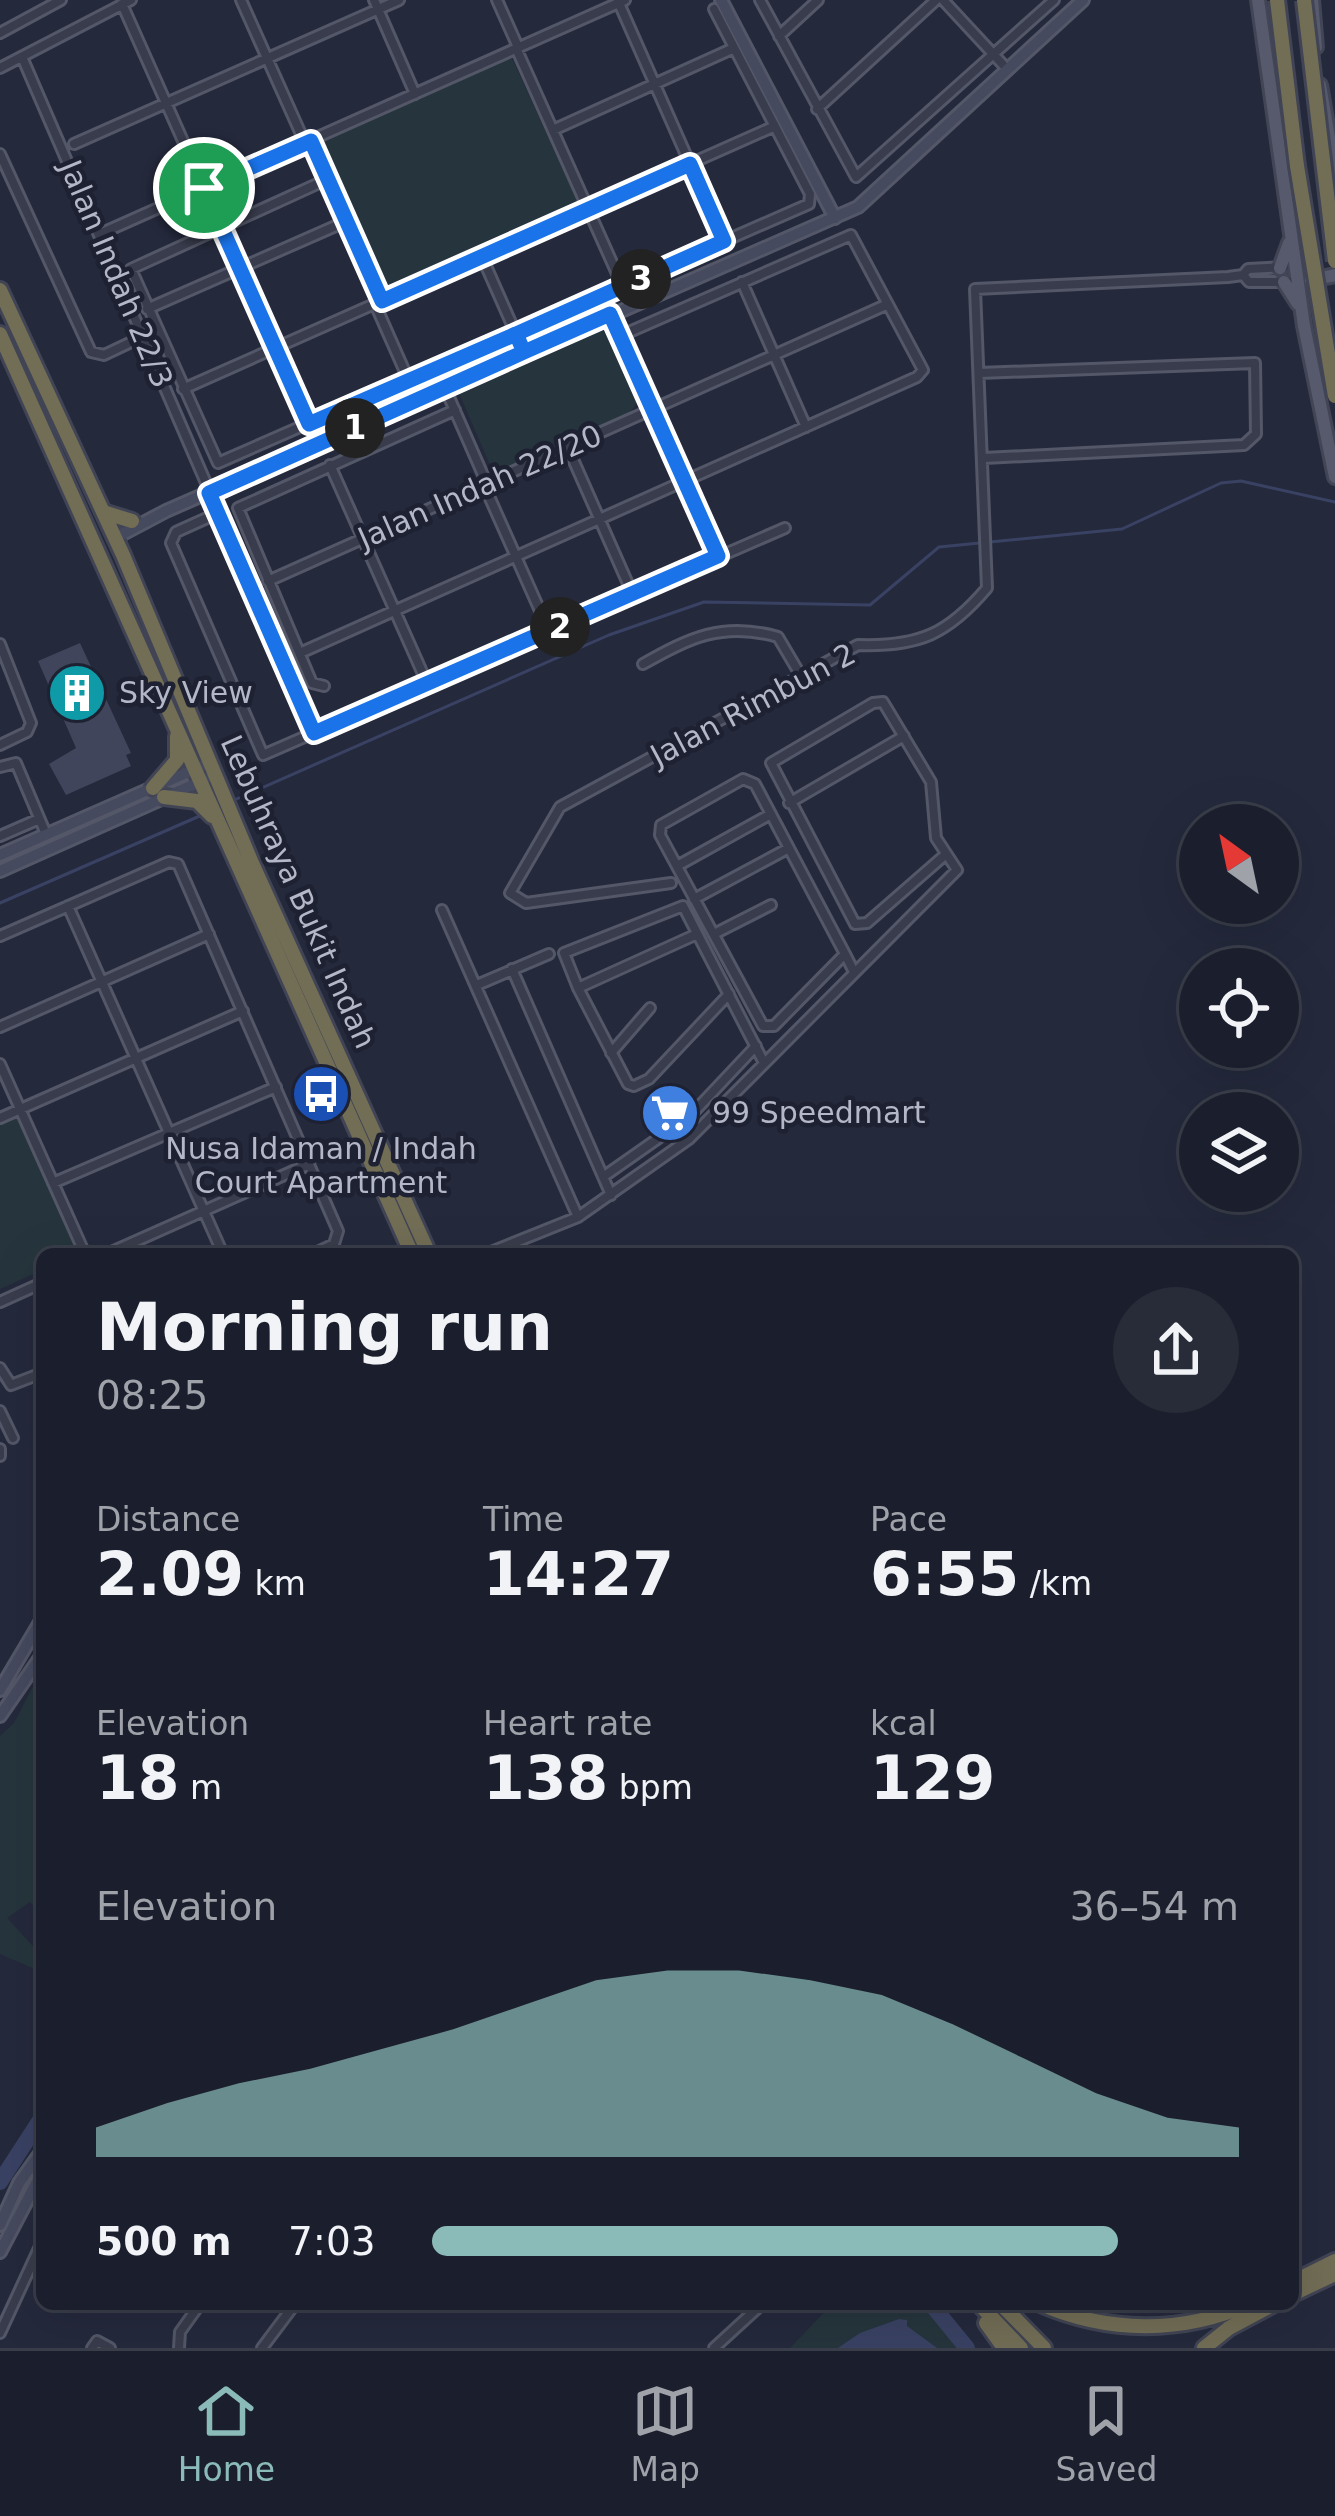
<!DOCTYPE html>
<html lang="en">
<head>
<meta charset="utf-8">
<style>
	:root { --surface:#1b1f2d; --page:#282c39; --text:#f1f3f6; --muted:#a0a2aa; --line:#393d49; --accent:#8bbbb9 }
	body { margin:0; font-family:"DejaVu Sans",sans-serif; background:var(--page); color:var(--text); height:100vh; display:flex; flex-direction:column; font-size:45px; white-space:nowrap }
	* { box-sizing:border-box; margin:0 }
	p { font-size:39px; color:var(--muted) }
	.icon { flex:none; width:66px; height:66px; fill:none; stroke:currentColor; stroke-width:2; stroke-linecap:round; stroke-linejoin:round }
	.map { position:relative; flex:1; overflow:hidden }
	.drawer { position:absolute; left:36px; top:1248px; width:1263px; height:1062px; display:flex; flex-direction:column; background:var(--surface); border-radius:18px; box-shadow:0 12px 48px #0002,0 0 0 3px var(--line) }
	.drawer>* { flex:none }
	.needle { width:78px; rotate:327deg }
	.tools { position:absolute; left:1179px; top:804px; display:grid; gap:24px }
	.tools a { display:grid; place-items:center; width:120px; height:120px; border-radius:50%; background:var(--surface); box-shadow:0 12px 48px #0002,0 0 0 3px var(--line); font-size:60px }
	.pin { position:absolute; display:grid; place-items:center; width:102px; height:102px; color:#fff; margin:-51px; border:6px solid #fff; border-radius:50%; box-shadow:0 3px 12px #0007 }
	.km { position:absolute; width:60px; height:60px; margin:-30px; border-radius:50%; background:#222; color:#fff; font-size:33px; line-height:60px; text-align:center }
	.round { display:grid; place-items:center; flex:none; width:126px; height:126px; border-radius:63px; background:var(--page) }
	.overview { display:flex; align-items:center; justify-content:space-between; height:204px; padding:0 60px }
	h1 { font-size:66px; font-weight:700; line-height:90px }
	.metrics { display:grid; grid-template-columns:repeat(3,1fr); gap:18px; height:204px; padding:12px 60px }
	.metrics div { display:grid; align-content:center }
	.metrics b { font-size:60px; font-weight:700 }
	.metrics small { font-size:33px; font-weight:400 }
	.metrics p { font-size:33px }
	.chart { height:336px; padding:24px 60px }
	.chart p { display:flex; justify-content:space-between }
	.chart svg { width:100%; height:216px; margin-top:12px; fill:var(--accent); opacity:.7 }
	ul { padding:0 60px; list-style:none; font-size:39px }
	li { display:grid; grid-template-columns:192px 144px 1fr; align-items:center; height:90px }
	li i { height:30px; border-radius:15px; background:var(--accent) }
	.menu { display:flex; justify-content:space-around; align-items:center; height:168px; border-top:3px solid var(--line); background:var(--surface); font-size:33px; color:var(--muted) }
	.menu a { display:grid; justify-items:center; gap:6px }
	.menu .current { color:var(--accent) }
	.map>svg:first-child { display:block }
	.green { fill:#26353d }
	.water { fill:#3a4264 }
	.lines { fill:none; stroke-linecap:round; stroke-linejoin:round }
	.stream { stroke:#3a4264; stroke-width:3 }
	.river { stroke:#3a4264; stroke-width:16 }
	.building { fill:#40455c }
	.street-casing { stroke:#535767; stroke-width:14 }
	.secondary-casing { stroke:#535767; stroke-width:16 }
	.primary-casing { stroke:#414555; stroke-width:18 }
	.highway-casing { stroke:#404454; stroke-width:20 }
	.street { stroke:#383c4c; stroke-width:8 }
	.secondary { stroke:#464a5f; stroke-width:10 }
	.primary { stroke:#565a6c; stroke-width:12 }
	.highway { stroke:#726d55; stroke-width:14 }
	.highway-bridge-casing { stroke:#404454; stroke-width:20; stroke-linecap:butt }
	.highway-bridge { stroke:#726d55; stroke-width:14 }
	.route-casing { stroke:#fff; stroke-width:24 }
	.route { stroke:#1a73e8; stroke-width:15 }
	.labels { text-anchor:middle; stroke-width:9; stroke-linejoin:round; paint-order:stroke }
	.street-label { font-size:30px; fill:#b4b7c7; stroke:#1d2131 }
	.poi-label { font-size:30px; fill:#b4b7c7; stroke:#1d2131; text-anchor:start }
</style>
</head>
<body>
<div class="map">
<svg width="1335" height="2348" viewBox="0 0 1335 2348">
	<rect width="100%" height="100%" fill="#24293c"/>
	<path class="green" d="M511,56L580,207L387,295L318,144Z
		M597,330L609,333L640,399L628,415L494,474L459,393Z
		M18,1117L79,1253L42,1254V1270L0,1289V1125Z
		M42,1669V1916L30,1902L7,1918L42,1956V1972L0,1954V1736L14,1723Z
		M832,2304H925L962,2348H790Z"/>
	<path class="water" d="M899,2319L907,2320V2326L937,2348H838L860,2333Z"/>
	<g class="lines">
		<path class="stream" d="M232,801L609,635L704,602L870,605L939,547L1122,529L1221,483L1241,481L1335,502
			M0,903L202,815"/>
		<path class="river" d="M0,2182L42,2117
			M931,2304L967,2348"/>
	</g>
	<path class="building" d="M80,643L131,753L126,755L131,766L66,795L49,764L76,748L38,661Z"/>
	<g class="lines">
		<defs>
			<path id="street" d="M241,0L305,143
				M374,0L415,94
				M497,0L518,47
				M760,0L856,177L1054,0
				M943,0L1007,69
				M618,1L724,241
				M122,4L309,424
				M0,33L61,0
				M779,36L818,0
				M516,48L623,287
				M22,57L314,733
				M0,68L131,0
				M817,109L936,0
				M553,130L734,48
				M311,141L383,301
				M74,144L399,0
				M0,154L91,352L104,355L144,336
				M328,179L131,269L218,463L809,204L810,194L714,9
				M100,234L625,0
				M482,257L524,352
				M1243,275L1249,282H1298
				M742,282L806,427
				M375,304L409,381
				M147,309L347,221
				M611,316L718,557
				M979,373L1255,363L1256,434L1244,445L984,458
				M445,388L487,484
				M183,389L775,126
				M568,448L633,595
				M330,465L427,683
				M484,485L549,631
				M218,513L176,532L171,543L263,755L785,528
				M268,581L888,304
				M0,644L31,723L27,732L0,745
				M300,653L917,377L923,370L851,235L620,336
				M643,664C689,638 723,621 778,637L801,676
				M324,686L312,683L238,508L455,410
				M0,767L16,763L46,834
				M789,803L904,736
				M0,836L39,819
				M677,866L771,814
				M671,883L526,903L510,893L560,807L858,645C919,647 948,634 987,588L975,289L1228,277L1243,275L1248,269L1284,267
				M694,899L789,848
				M68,906L223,1254
				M442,910L578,1217
				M697,934L578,988L628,1084L634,1086L649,1079L729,994
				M714,934L771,905
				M0,936L169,862L178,864L338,1231L334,1244L313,1254
				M845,954L774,1026H763L660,835L661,825L743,779L755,784L845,954L853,970
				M512,969L611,1195
				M477,985L549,954
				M578,988L564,953L683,906L764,1063
				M0,1027L209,934
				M611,1053L650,1008
				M0,1064L85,1254
				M0,1118L243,1011
				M603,1177L690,1116L756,1046
				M53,1183L276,1087
				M107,1254L309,1164
				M486,1254L578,1217L689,1139L957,870L936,838L931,782L883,702L873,703L771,763L855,924L867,923L945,855
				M0,1302L42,1283
				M0,1368L11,1385L42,1373
				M0,1411L13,1438
				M0,1449V1456
				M0,2333L42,2242
				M92,2348L97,2341L110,2348
				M179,2348L180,2332L200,2304
				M262,2348L295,2304
				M714,2348L762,2304"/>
			<path id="secondary" d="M721,0L835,218
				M115,538L166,511L858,207L1083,0
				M0,855L209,763
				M0,871L206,779
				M0,1690L42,1619
				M0,1716L42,1655
				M0,2225L19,2183L42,2151
				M0,2252L42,2172"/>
			<path id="primary" d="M1258,0L1304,326L1335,477
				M1312,0L1316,47
				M1320,85L1335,172
				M1280,268L1289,243
				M1311,280L1335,275
				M1284,282L1298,304"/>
			<path id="highway" d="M0,290L123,555L252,863L429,1254
				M0,334L412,1254
				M103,512L132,521
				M153,788L177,760V736
				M164,797L197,801L212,816
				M1293,2282L1335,2261
				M1293,2294L1335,2274
				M979,2304L1021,2348
				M1001,2304L1044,2348
				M1041,2304C1107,2333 1183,2334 1249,2304
				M986,2323L1004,2348
				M1204,2348L1229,2328L1274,2304"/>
		</defs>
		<use href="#street" class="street-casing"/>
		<use href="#secondary" class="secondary-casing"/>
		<use href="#primary" class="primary-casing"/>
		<use href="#highway" class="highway-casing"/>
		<use href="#street" class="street"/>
		<use href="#secondary" class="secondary"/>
		<use href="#primary" class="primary"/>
		<use href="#highway" class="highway"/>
		<defs>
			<path id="highway-bridge" d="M1277,0L1297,166L1335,396
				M1304,0L1335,261"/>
		</defs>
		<use href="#highway-bridge" class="highway-bridge-casing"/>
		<use href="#highway-bridge" class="highway-bridge"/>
	</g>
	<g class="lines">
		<defs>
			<path id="route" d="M204,188L309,424L516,334L524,352L209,493L314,733L718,556L610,314L524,352L516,334L724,241L690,164L382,301L311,141L204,188"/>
		</defs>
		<use href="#route" class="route-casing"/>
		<use href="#route" class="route"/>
	</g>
	<defs>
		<symbol id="building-disc" viewBox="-11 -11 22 22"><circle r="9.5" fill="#0f9aa8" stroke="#1d2131"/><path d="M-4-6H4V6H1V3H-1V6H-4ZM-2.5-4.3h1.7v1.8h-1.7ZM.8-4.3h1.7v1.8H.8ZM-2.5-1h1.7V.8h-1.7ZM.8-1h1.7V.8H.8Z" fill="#fff"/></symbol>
		<symbol id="bus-disc" viewBox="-11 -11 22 22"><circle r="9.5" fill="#1a4fb4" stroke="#1d2131"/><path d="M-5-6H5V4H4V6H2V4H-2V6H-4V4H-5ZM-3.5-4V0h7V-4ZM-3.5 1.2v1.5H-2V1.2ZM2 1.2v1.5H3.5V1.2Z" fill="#fff"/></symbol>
		<symbol id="supermarket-disc" viewBox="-11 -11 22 22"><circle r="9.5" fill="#3f7fe0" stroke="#1d2131"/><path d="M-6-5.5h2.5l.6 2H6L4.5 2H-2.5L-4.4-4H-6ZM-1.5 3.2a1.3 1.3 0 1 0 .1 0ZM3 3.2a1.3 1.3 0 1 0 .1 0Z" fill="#fff"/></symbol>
	</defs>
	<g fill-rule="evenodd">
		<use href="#building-disc" x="44" y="660" width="66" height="66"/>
		<use href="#bus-disc" x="288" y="1061" width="66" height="66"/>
		<use href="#supermarket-disc" x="637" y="1080" width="66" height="66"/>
	</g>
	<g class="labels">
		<g class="street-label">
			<text transform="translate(116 274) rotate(67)" y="10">Jalan Indah 22/3</text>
			<text transform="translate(480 487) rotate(-24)" y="10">Jalan Indah 22/20</text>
			<text transform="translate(753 705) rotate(-28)" y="10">Jalan Rimbun 2</text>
			<text transform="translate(298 892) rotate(66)" y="10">Lebuhraya Bukit Indah</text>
		</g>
		<g class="poi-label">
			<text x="119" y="703">Sky View</text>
			<text x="712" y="1123">99 Speedmart</text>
			<text x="321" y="1159" text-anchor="middle">Nusa Idaman / Indah<tspan x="321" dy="34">Court Apartment</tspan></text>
		</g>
	</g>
</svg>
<div class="tools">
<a><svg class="needle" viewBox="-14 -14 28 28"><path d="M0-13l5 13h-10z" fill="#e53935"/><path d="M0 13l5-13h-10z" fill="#a0a2aa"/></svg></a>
<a><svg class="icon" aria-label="locate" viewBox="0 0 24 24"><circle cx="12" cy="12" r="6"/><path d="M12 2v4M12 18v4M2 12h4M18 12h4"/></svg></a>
<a><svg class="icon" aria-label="layers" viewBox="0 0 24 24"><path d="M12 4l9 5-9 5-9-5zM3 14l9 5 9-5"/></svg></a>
</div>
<div class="pin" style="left:204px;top:188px;background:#1e9e55"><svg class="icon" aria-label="arrive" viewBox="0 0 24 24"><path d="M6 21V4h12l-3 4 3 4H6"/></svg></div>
<b class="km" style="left:355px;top:428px">1</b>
<b class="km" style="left:560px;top:627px">2</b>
<b class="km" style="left:641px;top:279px">3</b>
<section class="drawer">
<div class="overview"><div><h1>Morning run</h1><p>08:25</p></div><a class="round"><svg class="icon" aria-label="share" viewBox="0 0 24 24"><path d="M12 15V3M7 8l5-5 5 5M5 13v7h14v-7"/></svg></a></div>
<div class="metrics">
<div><p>Distance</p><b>2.09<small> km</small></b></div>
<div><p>Time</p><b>14:27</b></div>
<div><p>Pace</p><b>6:55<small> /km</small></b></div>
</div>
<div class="metrics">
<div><p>Elevation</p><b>18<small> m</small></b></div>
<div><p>Heart rate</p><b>138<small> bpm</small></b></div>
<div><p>kcal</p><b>129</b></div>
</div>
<div class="chart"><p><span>Elevation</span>36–54 m</p>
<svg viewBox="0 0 160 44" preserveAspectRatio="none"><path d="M0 44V38L10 33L20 29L30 26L40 22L50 18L60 13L70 8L80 6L90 6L100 8L110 11L120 17L130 24L140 31L150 36L160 38V44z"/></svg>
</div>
<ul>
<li><b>500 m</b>7:03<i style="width:85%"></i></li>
</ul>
</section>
</div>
<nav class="menu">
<a class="current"><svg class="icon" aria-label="home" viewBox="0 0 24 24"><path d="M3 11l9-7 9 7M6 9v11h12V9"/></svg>Home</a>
<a><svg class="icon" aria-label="map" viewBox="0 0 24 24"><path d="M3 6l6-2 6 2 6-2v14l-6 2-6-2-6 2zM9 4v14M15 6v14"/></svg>Map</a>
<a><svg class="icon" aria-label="saved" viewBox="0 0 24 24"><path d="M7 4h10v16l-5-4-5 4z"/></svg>Saved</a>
</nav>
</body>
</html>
